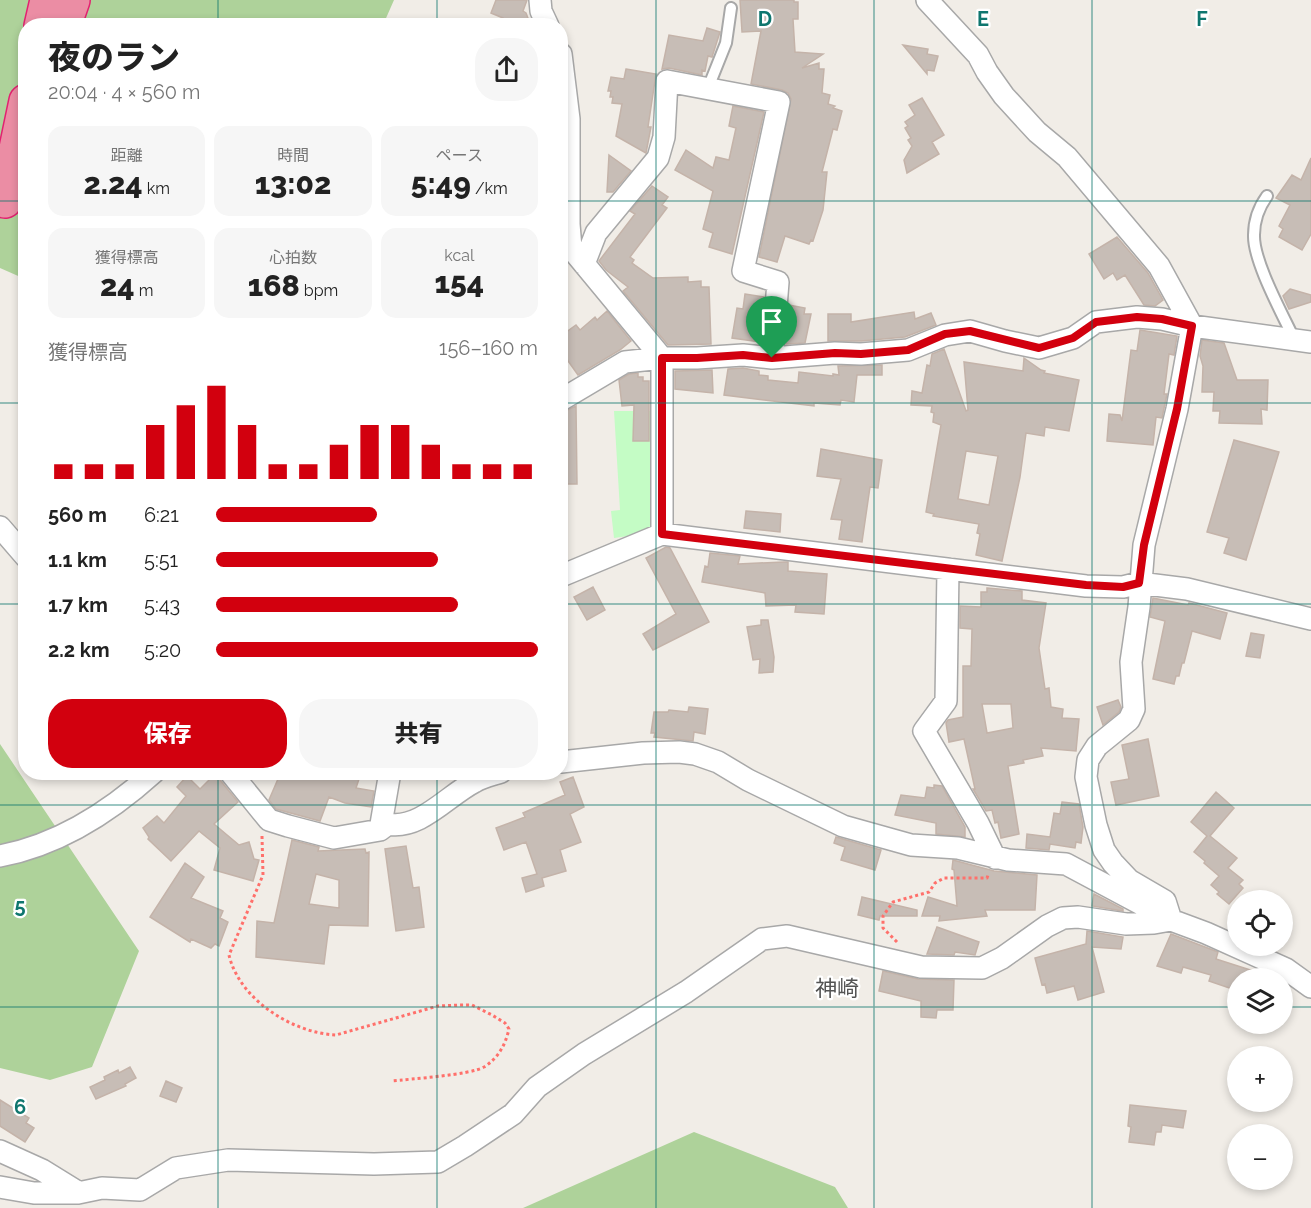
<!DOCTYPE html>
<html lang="ja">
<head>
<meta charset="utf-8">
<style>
	:root { --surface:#fff; --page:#f6f6f6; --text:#222; --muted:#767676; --accent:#d2000e }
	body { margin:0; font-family:Raleway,"Noto Sans JP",sans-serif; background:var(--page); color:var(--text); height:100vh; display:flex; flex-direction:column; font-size:22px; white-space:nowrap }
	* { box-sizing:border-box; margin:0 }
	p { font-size:20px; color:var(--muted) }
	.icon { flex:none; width:33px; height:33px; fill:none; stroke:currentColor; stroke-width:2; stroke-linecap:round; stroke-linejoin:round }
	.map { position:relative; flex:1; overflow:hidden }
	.drawer { position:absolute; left:18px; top:18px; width:550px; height:762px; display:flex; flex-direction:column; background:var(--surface); border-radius:24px; box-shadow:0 3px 9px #0003 }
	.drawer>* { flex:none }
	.controls { position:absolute; left:1227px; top:890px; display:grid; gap:12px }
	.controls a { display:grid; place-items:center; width:66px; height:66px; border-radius:50%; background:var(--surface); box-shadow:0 3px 9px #0003; font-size:30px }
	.pin { position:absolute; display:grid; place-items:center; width:51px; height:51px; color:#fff; margin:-62px -26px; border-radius:50% 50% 50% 0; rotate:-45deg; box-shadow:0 0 6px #0007 }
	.pin .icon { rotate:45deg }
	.round { display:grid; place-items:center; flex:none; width:63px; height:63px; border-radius:24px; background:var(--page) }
	.headline { display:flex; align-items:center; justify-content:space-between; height:102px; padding:0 30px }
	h1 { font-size:33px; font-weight:800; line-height:45px }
	.stats { display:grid; grid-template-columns:repeat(3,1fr); gap:9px; height:102px; padding:6px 30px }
	.stats div { display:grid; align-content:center; border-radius:15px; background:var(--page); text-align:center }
	.stats b { font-size:30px; font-weight:800 }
	.stats small { font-size:16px; font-weight:400 }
	.stats p { font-size:16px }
	.chart { height:168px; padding:12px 30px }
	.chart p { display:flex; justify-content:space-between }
	.chart svg { width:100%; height:108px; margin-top:6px; stroke:var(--accent); stroke-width:6 }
	.cta { display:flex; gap:12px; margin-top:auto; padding:12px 30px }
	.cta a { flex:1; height:69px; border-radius:24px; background:var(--accent); color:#fff; font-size:24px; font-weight:800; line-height:69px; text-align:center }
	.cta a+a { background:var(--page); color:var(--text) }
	ul { padding:0 30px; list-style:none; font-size:20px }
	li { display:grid; grid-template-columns:96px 72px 1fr; align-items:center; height:45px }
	li i { height:15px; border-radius:8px; background:var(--accent) }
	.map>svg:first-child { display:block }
	.forest { fill:#aed29a }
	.park { fill:#c4fcc5 }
	.building { fill:#c7bdb6; stroke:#c4b3a9; stroke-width:1.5; fill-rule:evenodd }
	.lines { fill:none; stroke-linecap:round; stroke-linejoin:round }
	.service-casing { stroke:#a8a8a8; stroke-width:14 }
	.minor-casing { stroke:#a8a8a8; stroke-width:24 }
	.motorway-casing { stroke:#e22170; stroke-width:36 }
	.path { stroke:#ff706b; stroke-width:3; stroke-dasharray:3 3; stroke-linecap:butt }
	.service { stroke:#fff; stroke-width:10 }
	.minor { stroke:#fff; stroke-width:21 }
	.motorway { stroke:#eb8da4; stroke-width:33 }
	.route-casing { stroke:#fff; stroke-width:12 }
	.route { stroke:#d2000e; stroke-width:8 }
	.grid { fill:none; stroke:#0f766e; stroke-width:1.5; stroke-opacity:0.55 }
	.labels { text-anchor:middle; stroke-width:4.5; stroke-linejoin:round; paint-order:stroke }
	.neighbourhood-label { font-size:22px; fill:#545454; stroke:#fff }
	.grid-label { font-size:20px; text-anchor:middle; font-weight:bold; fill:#0f766e; stroke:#fff; stroke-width:4.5; stroke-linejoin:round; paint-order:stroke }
</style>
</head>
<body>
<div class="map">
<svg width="1311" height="1208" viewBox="0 0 1311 1208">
	<rect width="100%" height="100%" fill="#f1ede7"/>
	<path class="forest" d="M0,0H394L383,25L26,26L25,279L0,268Z
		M0,744L139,951L92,1067L50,1080L0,1068Z
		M694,1132L835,1187L848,1208H523Z"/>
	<path class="park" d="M614,411H658L657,522L650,533L614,538L611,511L620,510Z"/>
	<path class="building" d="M496,0H527L523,11L526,13L531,26H512L502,21L503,18L491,13Z
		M740,0H794V2H798V19H793L795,52L823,54L802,68L819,63V69H824L822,93L830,95L828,104L835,106L833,108L842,111L837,130L833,129L822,172H827L823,210L813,241L811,240L809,244L785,236L777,262L759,257L791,99L788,93L782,90L751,84L761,31L742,32Z
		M707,28L720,32L712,57L708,56L705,71L702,70V75L669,68L662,69L669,35L703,41Z
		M903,45L928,49L927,54L938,56L934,71L927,70V74Z
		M626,69L656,74L648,127H651L646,153L616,136L622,104L612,103L613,97H610L611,91H608L611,77L624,79Z
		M922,98L944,135L932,142L939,154L907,173L904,160L912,146L908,140L911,138L905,128L908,126L905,122L915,115L909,105Z
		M733,106L764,112L732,254L709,247L713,233L703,229L713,191L675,170L686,150L713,168L716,157L729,160L736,128L729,126Z
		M609,155L631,171L613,192H607Z
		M1311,158V234L1302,250L1279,237L1283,229L1279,226L1290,205L1276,198L1292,175L1301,180Z
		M652,186L668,197L662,205L667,208L630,257L634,260L632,263L653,278L688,277V282L701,281V287H709L711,344L668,345L623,291L628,287L606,270L599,261L635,214L630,211Z
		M1117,237L1148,273L1163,300L1155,306L1144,305L1125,275L1117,280L1113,273L1104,279L1089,254Z
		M1290,289L1311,295V302L1289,309L1283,296Z
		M745,294L764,297L760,342L732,338L737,308L743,309Z
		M789,305L805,308L804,314H811L805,343L786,344Z
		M607,311L631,341L620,350L578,375L561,351V336L576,325L580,330L595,317L597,320Z
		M914,312L915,319L931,313L936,325L905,337L861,341H828V314H851V322Z
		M1140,330L1177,336L1174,355L1169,354L1164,394H1167L1162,418L1156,417L1153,445L1107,441L1109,414L1120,415L1122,421L1131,350L1137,351Z
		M1202,340L1224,343L1237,380H1268L1267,410L1261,409L1262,424L1219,423L1220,411H1213L1214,392H1202L1203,366L1200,356Z
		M944,349L966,411L968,410L964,362L1023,371L1024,358L1041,370L1045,371L1044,373L1079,380L1069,431L1045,427L1044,436L1026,433L1020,477L1002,561L976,555L980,534L977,533L979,524L933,516L934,514L926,512L941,425L933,422L934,413L931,412L932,406L911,405L912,391L922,393L927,365L930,366L932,354ZM966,451L998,456L989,505L958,499Z
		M882,365V375H857L854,402L841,400L840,405L814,403V406L724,395L728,369L743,368L759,371V375L768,376V380L798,383L799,372L833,376V374L839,375L838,366Z
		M712,370L713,393L675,389V371Z
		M638,373V377H643V381H649V441H633L634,405L622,406L619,380L629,374Z
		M576,406L577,484H561V413Z
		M1234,440L1279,452L1246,560L1224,553L1229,538L1207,532Z
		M821,449L882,460L878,488L870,487L862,542L839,539L842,520L831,519L841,479L817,476Z
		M746,511L781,514L780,532L744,528Z
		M666,547L670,548L709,622L653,650L643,634L676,614L646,558Z
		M710,553L740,556L738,564L784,562H788V571L827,574L824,614L795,612L796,605L766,606L765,593L702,582L705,566L708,567Z
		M593,587L605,610L587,620L574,597Z
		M987,588L1022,591V600L1046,603L1039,648L1045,689L1049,688L1051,707L1063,709L1062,718L1079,719L1076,751L1041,748L1043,756L1023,760L1024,763L1008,766L1019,834L1001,838L998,822L995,823L992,810L986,811L973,789H975L964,739L949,742L946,723L948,720L963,717V666H971L972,629L960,628V606L981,607V592H987ZM982,704H1011L1013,728L987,733Z
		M1153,598L1188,605L1189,603L1227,613L1220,639L1192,631L1184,663H1182L1179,676H1176L1174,684L1153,679L1165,621L1150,617Z
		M761,620H768L774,657L773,672L759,673L760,659L753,660L747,627L761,625Z
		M1251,633L1264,635L1260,658L1246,656Z
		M1118,700L1121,707L1119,712L1103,725L1097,707Z
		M689,707L708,709L705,734L694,732L693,741L654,737L655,733H651L654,712H668L669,710L688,712Z
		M1148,739L1159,796L1116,805L1111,782L1129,779L1122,745Z
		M217,772L220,780L238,802L214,824L239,845L249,842L254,859L259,860L253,881L214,870L220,848L199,831L171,861L148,839L149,837L143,828L157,816L164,823L186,796L177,787L187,776L200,789Z
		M281,772H347L360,776L356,788L374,791L371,807L345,803L329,797L320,821L276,809L269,800Z
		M573,777L584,807L570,814L581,842L560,850L566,871L542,878L544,886L526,892L522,878L537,874L526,842L504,850L496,828L525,817L523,813L565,795L560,782Z
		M934,785L942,786L965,827V837L936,834V823L895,815L901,795L925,798L927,787L934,788Z
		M1216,792L1234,808L1210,836L1237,858L1228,868L1243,880L1239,884L1243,888L1229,904L1217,894L1219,892L1211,885L1219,876L1204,863L1205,861L1194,852L1207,836L1191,822Z
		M1062,802L1079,804L1083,827L1081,843L1076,842L1075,848L1050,844L1049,850L1026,848L1027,834L1050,837L1054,813L1060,814Z
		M836,837L881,850L875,870L841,860L845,847L834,843Z
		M292,840L319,847L318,851L365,849L366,853L369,852L368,926L329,925L324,964L256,957L257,921L274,923ZM316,874L339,880V908L309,904Z
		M406,846L413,888L419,887L424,927L396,931L385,849Z
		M953,860L994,871L1037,875L1035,910H985L987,916L939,921L940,916H922L928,897L957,906L954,870L952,869Z
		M185,863L204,877L191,898L223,911L220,918L228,922L219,946L215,944L211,948L191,939L190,942L150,917Z
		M1094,894L1123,909V911L1092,906Z
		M862,897L917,910V916H880L879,920L858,915Z
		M937,927L979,942L975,955L955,952L954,955L927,954Z
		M1087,931L1123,937L1121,949L1092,947L1104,992L1078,1000L1074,986L1047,993L1045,984L1042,985L1035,958L1086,944Z
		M1171,934L1218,952L1216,959L1266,975L1265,978H1238V991L1209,981L1211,975L1183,967L1181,973L1157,966Z
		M883,971L918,979L954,980L953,1010H937L936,1018L921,1017V1001L879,991Z
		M130,1067L136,1078L125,1084L126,1086L96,1099L90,1087L105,1080L104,1077L118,1070L119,1073Z
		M166,1081L182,1088L176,1102L160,1096Z
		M0,1100L29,1118L26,1123L34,1128L25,1142L0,1126Z
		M1130,1105L1186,1111L1183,1128L1162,1125L1161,1132H1156L1154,1145L1129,1142L1131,1127L1128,1126Z"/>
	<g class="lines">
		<defs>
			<path id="service" d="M708,88L726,43L731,8
				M1267,196C1259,207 1254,221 1254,235C1253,261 1283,315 1295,341"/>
			<path id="minor" d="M540,0L541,11L548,26
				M561,54L569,119V224L571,248L662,358V534
				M584,264L596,233L658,158L664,137L667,81L779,102L743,271L778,282L772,358
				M561,400L625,362L662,358H697L743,355L772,358L835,353L861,354L908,350L945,335L970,331L1005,341L1039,348L1073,338L1096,322L1137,317L1162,319L1192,326L1311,342
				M0,527L26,557
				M948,569L946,701L924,731L978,823L995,858
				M561,576L662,534L1086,586L1123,587L1139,583L1187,589L1311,619
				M561,762L643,753L679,752L695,754L718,762L748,780L843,826L911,845L958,848L1008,860L1066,864L1171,920L1206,933L1286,969L1311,987
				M230,772L269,820L288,826L334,838L380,830L388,824C420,830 447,796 474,782C482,777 492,775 501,772
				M380,830L390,772
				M0,856C58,845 111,811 154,772
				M0,1151L42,1170L76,1191
				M0,1187L34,1193H78L102,1188L140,1190L176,1168L228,1160L374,1164L438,1162L465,1146L513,1114L537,1087L584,1054L686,992L762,939L787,936L921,967L982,968L1002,958L1047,926L1063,918L1078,917L1126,924L1154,923L1171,920L1165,901L1129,880L1113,863L1104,850L1096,825L1086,777L1088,760L1097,746L1129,720L1134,709L1131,662L1139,607L1144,545L1177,409L1192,326L1159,266L1067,157L1037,132L1004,96L987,72L978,55L927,0"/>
			<path id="motorway" d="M41,26L47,0
				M64,26L73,0
				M5,201L26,101"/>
		</defs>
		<use href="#service" class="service-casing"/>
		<use href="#minor" class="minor-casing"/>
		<use href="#motorway" class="motorway-casing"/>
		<path class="path" d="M262,836L263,875L229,955C239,999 292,1033 336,1035L438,1006L460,1005H472L492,1015L505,1023L509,1029C505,1046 498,1058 484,1067C470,1075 410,1079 391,1081
			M897,942L883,928V916L893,902L929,892L935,883L944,878H987L988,875"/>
		<use href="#service" class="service"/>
		<use href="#minor" class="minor"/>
		<use href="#motorway" class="motorway"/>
	</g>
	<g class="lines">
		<defs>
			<path id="route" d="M1137,317L1162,319L1192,326L1177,409L1144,545L1139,583L1123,587L1086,585L662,534V358H697L743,355L772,358L835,353L861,354L908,350L945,334L970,331L1039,348L1073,338L1096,322Z"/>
		</defs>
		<use href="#route" class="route-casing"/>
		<use href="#route" class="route"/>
	</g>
	<path class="grid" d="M218,0V26M437,0V26M656,0V1208M874,0V1208M1092,0V1208M0,201H26M561,201H1311M0,403H26M561,403H1311M0,604H26M561,604H1311M218,772V1208M437,772V1208M0,805H1311M0,1007H1238M1282,1007H1311"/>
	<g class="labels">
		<g class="neighbourhood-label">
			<text x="837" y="996">神崎</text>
		</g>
	</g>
	<g class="grid-label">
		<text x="765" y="26">D</text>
		<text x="983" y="26">E</text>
		<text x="1202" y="26">F</text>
		<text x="20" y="913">5</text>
		<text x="20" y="1114">6</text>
	</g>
</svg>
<div class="controls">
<a><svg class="icon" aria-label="locate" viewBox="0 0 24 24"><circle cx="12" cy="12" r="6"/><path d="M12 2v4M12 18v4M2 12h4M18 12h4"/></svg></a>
<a><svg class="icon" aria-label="layers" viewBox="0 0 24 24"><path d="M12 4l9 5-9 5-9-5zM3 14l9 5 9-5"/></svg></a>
<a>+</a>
<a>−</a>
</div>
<div class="pin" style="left:772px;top:358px;background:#1e9e55"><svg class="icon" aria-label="arrive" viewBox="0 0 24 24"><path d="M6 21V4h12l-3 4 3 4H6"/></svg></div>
<section class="drawer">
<div class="headline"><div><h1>夜のラン</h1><p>20:04 · 4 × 560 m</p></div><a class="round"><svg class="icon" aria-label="share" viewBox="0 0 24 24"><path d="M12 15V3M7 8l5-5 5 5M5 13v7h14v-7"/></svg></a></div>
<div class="stats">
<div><p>距離</p><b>2.24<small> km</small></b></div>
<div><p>時間</p><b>13:02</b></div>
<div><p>ペース</p><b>5:49<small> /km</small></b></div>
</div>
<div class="stats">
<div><p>獲得標高</p><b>24<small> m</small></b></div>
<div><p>心拍数</p><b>168<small> bpm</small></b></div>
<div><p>kcal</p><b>154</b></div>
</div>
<div class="chart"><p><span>獲得標高</span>156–160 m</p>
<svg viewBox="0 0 160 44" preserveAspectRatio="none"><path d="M5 44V38M15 44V38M25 44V38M35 44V22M45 44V14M55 44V6M65 44V22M75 44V38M85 44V38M95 44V30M105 44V22M115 44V22M125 44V30M135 44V38M145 44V38M155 44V38"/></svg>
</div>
<ul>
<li><b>560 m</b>6:21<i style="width:50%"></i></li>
<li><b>1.1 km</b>5:51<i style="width:69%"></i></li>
<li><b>1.7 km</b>5:43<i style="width:75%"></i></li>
<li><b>2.2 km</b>5:20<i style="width:100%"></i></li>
</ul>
<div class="cta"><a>保存</a><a>共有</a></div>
</section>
</div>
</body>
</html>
